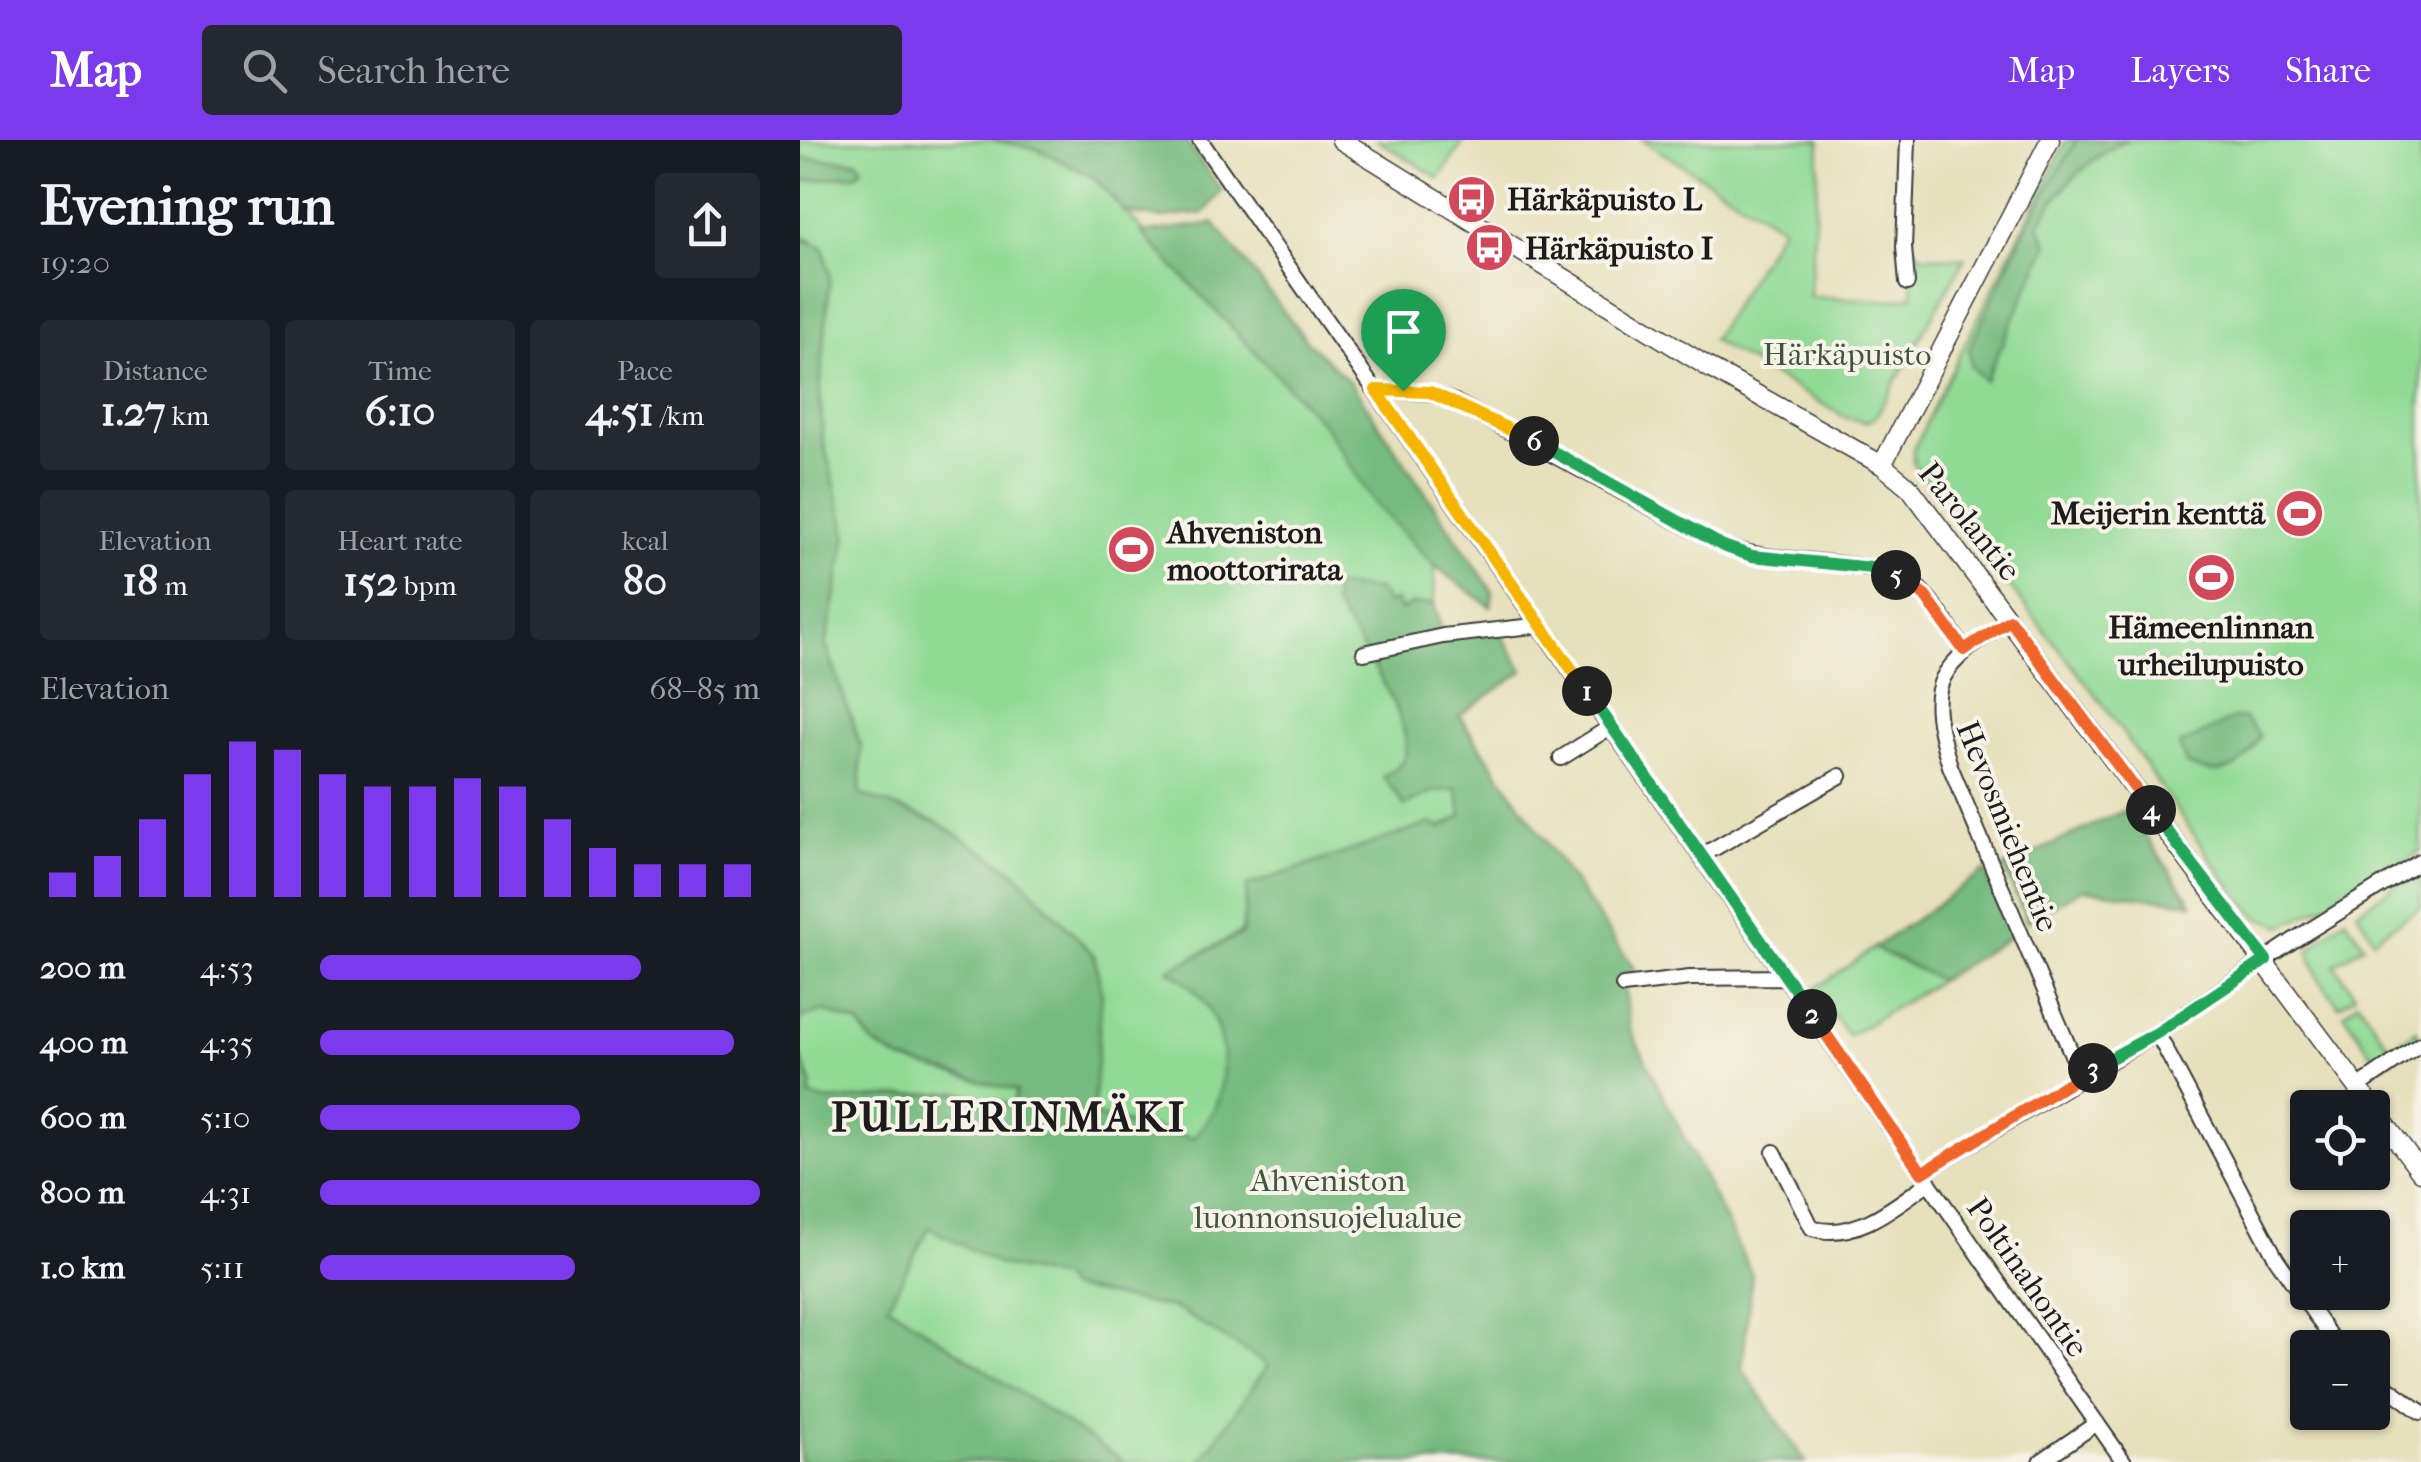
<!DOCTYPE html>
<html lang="en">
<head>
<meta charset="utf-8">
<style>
	:root { --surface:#171b24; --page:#242831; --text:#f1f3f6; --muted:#9ea1a6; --accent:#7c3aed }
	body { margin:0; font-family:"IM FELL French Canon",serif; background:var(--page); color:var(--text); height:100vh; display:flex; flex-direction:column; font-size:38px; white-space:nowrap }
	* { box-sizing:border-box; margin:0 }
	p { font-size:32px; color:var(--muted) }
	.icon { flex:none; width:55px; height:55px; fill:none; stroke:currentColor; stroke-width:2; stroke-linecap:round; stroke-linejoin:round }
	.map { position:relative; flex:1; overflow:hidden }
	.details { display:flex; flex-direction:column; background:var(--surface); width:800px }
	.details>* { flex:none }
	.fabs { position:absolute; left:1490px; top:950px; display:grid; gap:20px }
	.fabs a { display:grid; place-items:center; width:100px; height:100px; border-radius:10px; background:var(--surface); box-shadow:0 2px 8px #0004; font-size:50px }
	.pin { position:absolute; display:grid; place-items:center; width:85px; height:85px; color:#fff; margin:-102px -42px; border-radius:50% 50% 50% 0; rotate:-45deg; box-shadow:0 0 10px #0007 }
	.pin .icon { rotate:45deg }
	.km { position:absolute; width:50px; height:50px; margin:-25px; border-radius:50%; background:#222; color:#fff; font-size:28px; line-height:50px; text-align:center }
	.round { display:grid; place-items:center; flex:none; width:105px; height:105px; border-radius:10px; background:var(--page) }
	.headline { display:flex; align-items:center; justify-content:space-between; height:170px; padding:0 40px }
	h1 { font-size:55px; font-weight:700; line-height:75px }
	.figures { display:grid; grid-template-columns:repeat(3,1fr); gap:15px; height:170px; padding:10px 40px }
	.figures div { display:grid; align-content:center; border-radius:10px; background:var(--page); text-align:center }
	.figures b { font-size:42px; font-weight:700 }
	.figures small { font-size:28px; font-weight:400 }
	.figures p { font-size:28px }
	.chart { height:280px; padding:20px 40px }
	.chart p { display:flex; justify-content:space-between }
	.chart svg { width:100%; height:180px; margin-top:10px; stroke:var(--accent); stroke-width:6 }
	ul { padding:0 40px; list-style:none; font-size:32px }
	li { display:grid; grid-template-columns:160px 120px 1fr; align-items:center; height:75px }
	li i { height:25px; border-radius:12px; background:var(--accent) }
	header { display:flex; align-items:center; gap:60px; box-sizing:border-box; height:140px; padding:0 50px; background:var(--accent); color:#fff }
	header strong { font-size:48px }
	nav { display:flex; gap:55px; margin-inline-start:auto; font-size:35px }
	.search { width:700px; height:90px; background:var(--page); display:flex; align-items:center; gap:25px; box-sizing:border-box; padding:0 35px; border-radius:10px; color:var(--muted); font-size:38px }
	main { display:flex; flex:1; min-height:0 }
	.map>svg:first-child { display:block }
	.green { fill:#91da95; stroke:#567b58; stroke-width:2.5 }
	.forest { fill:#74ba7e; stroke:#486b4d; stroke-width:2.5 }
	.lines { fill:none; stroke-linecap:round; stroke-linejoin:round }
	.minor-casing { stroke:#3a3934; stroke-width:18 }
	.major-casing { stroke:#3a3934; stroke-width:21 }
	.minor { stroke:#fff; stroke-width:14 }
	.major { stroke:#fff; stroke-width:18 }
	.split-1-casing { stroke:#fff; stroke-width:20 }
	.split-2-casing { stroke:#fff; stroke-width:20 }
	.split-3-casing { stroke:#fff; stroke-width:20 }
	.split-4-casing { stroke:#fff; stroke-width:20 }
	.split-5-casing { stroke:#fff; stroke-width:20 }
	.split-6-casing { stroke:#fff; stroke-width:20 }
	.split-7-casing { stroke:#fff; stroke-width:20 }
	.split-1 { stroke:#f5b400; stroke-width:12 }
	.split-2 { stroke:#22a559; stroke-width:12 }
	.split-3 { stroke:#f0652b; stroke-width:12 }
	.split-4 { stroke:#22a559; stroke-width:12 }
	.split-5 { stroke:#f0652b; stroke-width:12 }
	.split-6 { stroke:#22a559; stroke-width:12 }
	.split-7 { stroke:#f5b400; stroke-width:12 }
	.labels { text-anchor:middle; stroke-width:8; stroke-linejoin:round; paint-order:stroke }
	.poi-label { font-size:32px; font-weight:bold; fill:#1c1c1c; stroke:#f7f3e8; text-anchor:start }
	.park-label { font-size:32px; fill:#3f5540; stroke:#f7f3e8 }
	.street-label { font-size:32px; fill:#1c1c1c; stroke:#f7f3e8 }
	.district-label { font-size:42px; font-weight:bold; letter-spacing:2.5px; fill:#1c1c1c; stroke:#f7f3e8 }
</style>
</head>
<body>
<header>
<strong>Map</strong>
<div class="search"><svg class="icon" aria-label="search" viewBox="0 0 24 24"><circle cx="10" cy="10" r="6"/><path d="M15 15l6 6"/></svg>Search here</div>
<nav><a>Map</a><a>Layers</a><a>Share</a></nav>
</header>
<main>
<section class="details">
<div class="headline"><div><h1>Evening run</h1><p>19:20</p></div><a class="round"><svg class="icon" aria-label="share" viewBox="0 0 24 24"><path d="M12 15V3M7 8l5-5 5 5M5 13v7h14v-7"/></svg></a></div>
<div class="figures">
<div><p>Distance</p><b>1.27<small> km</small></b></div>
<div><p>Time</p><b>6:10</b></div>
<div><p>Pace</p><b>4:51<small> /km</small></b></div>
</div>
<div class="figures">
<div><p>Elevation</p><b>18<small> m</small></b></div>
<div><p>Heart rate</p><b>152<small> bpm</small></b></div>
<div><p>kcal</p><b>80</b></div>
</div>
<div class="chart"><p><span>Elevation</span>68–85 m</p>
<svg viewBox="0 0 160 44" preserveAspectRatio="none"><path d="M5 44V38M15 44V34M25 44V25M35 44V14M45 44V6M55 44V8M65 44V14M75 44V17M85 44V17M95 44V15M105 44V17M115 44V25M125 44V32M135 44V36M145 44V36M155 44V36"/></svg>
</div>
<ul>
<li><b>200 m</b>4:53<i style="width:73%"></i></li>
<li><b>400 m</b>4:35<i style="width:94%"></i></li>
<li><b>600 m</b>5:10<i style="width:59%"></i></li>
<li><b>800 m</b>4:31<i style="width:100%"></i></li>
<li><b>1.0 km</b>5:11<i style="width:58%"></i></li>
</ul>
</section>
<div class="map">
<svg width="1621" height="1322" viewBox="0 0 1621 1322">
	<rect width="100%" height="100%" fill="#f7f3e8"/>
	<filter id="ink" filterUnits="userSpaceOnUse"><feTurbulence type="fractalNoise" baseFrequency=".01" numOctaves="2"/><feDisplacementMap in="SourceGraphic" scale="20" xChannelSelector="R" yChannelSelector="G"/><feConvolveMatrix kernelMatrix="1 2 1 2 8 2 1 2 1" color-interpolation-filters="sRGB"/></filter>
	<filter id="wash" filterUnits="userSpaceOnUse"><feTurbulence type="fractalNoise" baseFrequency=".0048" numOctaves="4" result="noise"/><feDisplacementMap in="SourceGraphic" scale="40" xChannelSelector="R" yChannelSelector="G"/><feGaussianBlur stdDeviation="2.25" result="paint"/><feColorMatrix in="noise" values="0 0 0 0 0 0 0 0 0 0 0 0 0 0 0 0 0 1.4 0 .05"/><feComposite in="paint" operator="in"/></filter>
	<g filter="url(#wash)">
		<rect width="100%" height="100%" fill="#e7e0bc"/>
		<path class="green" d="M0,0H192L237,9L293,37L526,286L575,363L635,426L634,464L643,496L723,531L659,575L694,626L662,676L369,830L797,997L1000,1322H0V1059L156,952L27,961L8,956L0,914V879L24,871L59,884L71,902L101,920L198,945L294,815L215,732L138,683L60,655L61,607L26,505L47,394L23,300L20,252L30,135L11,99L0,98V42L58,34V21L0,18Z
			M577,0H665L639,38Z
			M842,0H1020L1010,157L1091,160L1113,156L1109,104L1123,116L1165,118L1075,278L1065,282L1047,278L912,200L982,87Z
			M1267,0H1621V711L1558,750L1482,786L1457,777L1424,738L1304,566L1113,324V311L1134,266Z
			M1621,728V767L1573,799L1557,771Z
			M1545,778L1564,805L1535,825L1555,855L1539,866L1518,838L1508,811Z
			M1074,808L1140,840L1048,896L1015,849Z
			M1558,861L1590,908L1617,890L1619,900L1584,925L1578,923L1544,874Z"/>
		<path class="forest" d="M192,0H385L422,51L404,73L361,78L326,73L293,37L237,9Z
			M1276,0H1328C1288,18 1260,46 1239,85L1248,104L1185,241L1171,227L1169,209L1224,91Z
			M0,18L58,21L62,27L58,34L0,42Z
			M414,83L508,202L551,243L693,452L691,467L635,426L575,364L525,286L342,93Z
			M0,98L23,107L30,135L20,252L23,300L47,394L26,505L61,607L60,654L138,683L215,732L294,815L302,854L293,975L394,998C402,986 415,972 418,958C432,906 415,857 368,830L442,794L447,746L631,683L641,688L662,675L657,649L632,652L605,666L583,636C593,631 602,626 605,615C614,577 554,497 534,465L533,446L579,450L588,464L595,460L601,470L612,464H634L643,496L700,491L723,531L659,576L835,830L823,836L830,889L952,1134L942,1229L1006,1322H400L468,1225L377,1169L267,1148L262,1139L200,1125L129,1088L88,1165L324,1322H0V914L12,945L9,956L27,961L157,952L213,965L217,951L101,920L71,902L59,884L24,871L0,879Z
			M1434,578L1445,579L1460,596C1444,629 1423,640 1387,625L1379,606Z
			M1327,669L1392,763L1282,749L1227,782L1204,727Z
			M1185,731L1213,795L1140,840L1074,808Z"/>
	</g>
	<g filter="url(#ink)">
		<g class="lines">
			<defs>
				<path id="minor" d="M400,0L1324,1322
					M1107,143L1104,107L1108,0
					M577,250L630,253L655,262L923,406C980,427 1078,415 1118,448C1137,464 1150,491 1165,510
					M1210,480C1138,528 1123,539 1150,626L1281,936
					M564,513L643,496L741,485
					M761,618L812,586
					M901,716L1040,636
					M823,846L890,838L986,837
					M1357,893L1476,1118L1538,1208
					M1559,946L1621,904
					M974,1012L1012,1088C1054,1102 1097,1065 1129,1042
					M1122,1033L1357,893L1494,800L1621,721
					M1572,1236L1621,1272
					M1240,1322L1297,1283"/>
				<path id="major" d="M541,0L913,230L1082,325L1110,348L1621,1032
					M1082,325L1250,0"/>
			</defs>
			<use href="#minor" class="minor-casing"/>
			<use href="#major" class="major-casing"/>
			<use href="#minor" class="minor"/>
			<use href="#major" class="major"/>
		</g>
	</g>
	<g class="lines" filter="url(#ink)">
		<defs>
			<path id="split-1" d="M603,251L576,250L787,551"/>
			<path id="split-2" d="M787,551L1012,874"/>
			<path id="split-3" d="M1012,874L1122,1033L1293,928"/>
			<path id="split-4" d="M1293,928L1357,893L1466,820L1351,670"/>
			<path id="split-5" d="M1096,435L1125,456L1164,510L1210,480L1351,670"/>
			<path id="split-6" d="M734,301L923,406L952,416L1072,428L1096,435"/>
			<path id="split-7" d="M603,251L630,252L734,301"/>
		</defs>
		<use href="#split-1" class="split-1-casing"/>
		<use href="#split-2" class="split-2-casing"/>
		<use href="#split-3" class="split-3-casing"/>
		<use href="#split-4" class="split-4-casing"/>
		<use href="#split-5" class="split-5-casing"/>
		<use href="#split-6" class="split-6-casing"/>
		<use href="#split-7" class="split-7-casing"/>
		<use href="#split-1" class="split-1"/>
		<use href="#split-2" class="split-2"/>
		<use href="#split-3" class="split-3"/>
		<use href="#split-4" class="split-4"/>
		<use href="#split-5" class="split-5"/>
		<use href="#split-6" class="split-6"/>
		<use href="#split-7" class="split-7"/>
	</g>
	<defs>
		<symbol id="bus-disc" viewBox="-11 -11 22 22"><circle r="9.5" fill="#d1495b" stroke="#f7f3e8"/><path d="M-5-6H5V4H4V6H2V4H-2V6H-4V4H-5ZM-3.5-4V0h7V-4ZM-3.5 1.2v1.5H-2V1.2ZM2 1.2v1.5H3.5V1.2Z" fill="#fff"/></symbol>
		<symbol id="stadium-disc" viewBox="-11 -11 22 22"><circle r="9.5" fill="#d1495b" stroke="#f7f3e8"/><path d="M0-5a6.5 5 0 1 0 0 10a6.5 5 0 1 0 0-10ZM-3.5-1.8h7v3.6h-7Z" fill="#fff"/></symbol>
	</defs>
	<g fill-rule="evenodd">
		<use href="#bus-disc" x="644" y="32" width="55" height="55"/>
		<use href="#bus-disc" x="662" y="80" width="55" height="55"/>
		<use href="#stadium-disc" x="1472" y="346" width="55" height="55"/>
		<use href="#stadium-disc" x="304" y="382" width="55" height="55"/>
		<use href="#stadium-disc" x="1384" y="410" width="55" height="55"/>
	</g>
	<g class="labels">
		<g class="poi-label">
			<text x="707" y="70">Härkäpuisto L</text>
			<text x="725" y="119">Härkäpuisto I</text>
			<text x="1465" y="384" text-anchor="end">Meijerin kenttä</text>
			<text x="367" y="403">Ahveniston<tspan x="367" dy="37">moottorirata</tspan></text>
			<text x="1411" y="498" text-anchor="middle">Hämeenlinnan<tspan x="1411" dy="37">urheilupuisto</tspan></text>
		</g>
		<g class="park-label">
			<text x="1047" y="225">Härkäpuisto</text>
			<text x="528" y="1051">Ahveniston<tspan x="528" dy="37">luonnonsuojelualue</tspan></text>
		</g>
		<g class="street-label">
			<text transform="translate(1170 381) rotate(51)" y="11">Parolantie</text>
			<text transform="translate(1208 686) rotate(68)" y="11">Hevosmiehentie</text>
			<text transform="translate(1228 1137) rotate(55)" y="11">Poltinahontie</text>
		</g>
		<g class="district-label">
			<text x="209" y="991">PULLERINMÄKI</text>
		</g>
	</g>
</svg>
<div class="fabs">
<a><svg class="icon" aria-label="locate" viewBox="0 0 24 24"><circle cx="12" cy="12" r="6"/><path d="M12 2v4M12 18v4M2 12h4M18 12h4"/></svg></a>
<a>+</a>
<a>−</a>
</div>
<div class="pin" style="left:603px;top:251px;background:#1e9e55"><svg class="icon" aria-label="arrive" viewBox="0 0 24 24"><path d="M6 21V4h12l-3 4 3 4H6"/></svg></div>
<b class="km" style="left:787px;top:551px">1</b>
<b class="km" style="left:1012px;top:874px">2</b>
<b class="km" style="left:1293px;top:928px">3</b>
<b class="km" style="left:1351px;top:670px">4</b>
<b class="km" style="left:1096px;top:435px">5</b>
<b class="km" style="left:734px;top:301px">6</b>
</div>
</main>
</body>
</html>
